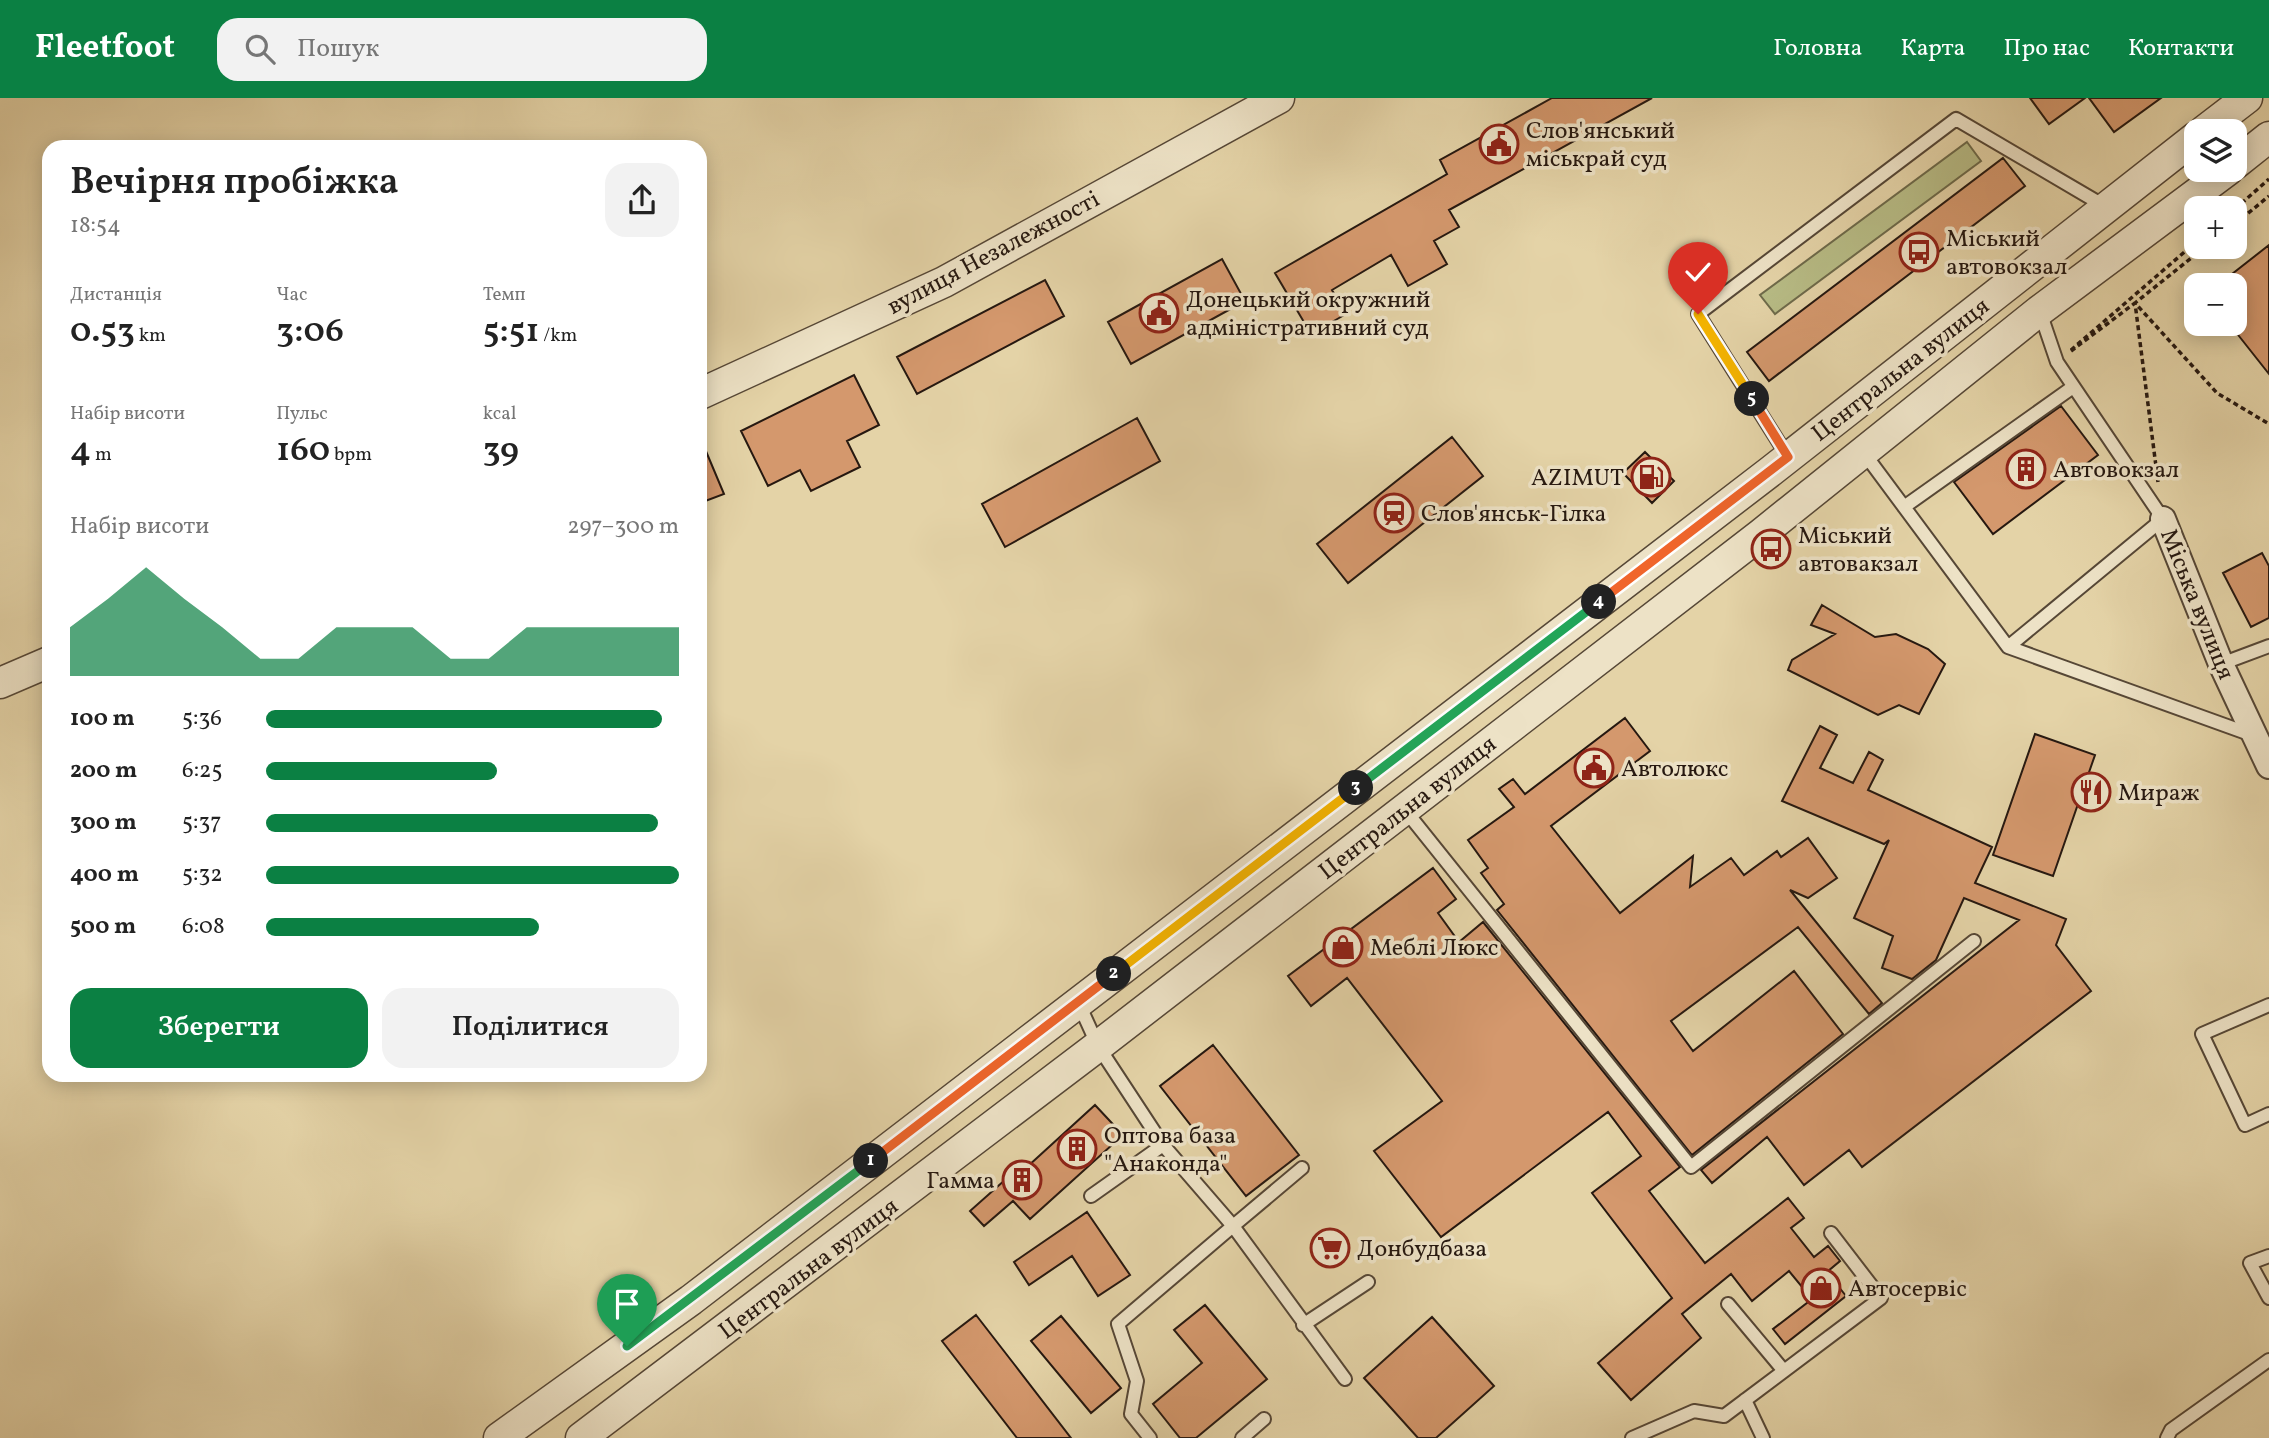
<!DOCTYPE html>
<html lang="uk">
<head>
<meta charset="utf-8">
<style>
	:root { --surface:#fff; --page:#f2f2f2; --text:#222; --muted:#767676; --accent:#0b8043 }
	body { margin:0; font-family:Vollkorn,serif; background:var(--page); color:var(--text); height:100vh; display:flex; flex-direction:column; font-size:26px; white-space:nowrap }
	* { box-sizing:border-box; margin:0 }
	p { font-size:23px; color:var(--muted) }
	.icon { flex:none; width:38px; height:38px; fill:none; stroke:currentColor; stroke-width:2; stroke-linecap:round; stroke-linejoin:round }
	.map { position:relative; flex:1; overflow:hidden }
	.details { position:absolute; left:42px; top:42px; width:665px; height:942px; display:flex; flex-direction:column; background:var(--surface); border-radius:21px; box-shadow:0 4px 18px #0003 }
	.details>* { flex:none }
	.tools { position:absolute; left:2184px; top:21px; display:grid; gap:14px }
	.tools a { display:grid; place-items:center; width:63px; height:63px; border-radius:14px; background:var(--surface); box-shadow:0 4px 18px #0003; font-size:35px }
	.pin { position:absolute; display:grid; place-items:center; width:60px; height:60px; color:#fff; margin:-72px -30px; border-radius:50% 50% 50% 0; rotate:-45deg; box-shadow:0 0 7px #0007 }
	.pin .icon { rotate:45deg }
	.km { position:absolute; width:35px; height:35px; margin:-18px; border-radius:50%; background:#222; color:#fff; font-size:19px; line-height:35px; text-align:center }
	.round { display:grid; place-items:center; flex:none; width:74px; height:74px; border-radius:21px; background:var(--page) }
	.overview { display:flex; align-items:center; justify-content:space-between; height:119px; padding:0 28px }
	h1 { font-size:38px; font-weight:600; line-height:52px }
	.metrics { display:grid; grid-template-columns:repeat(3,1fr); gap:10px; height:119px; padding:7px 28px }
	.metrics div { display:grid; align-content:center }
	.metrics b { font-size:35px; font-weight:600 }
	.metrics small { font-size:19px; font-weight:400 }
	.metrics p { font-size:19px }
	.chart { height:196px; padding:14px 28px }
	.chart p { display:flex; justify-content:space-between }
	.chart svg { width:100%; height:126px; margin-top:7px; fill:var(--accent); opacity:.7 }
	.cta { display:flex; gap:14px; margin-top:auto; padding:14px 28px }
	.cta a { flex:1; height:80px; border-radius:21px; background:var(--accent); color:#fff; font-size:28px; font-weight:600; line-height:80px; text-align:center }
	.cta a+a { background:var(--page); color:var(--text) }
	ul { padding:0 28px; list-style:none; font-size:23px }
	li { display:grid; grid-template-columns:112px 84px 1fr; align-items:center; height:52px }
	li i { height:18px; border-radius:9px; background:var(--accent) }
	header { display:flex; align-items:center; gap:42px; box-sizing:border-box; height:98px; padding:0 35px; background:var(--accent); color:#fff }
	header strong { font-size:33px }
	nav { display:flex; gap:38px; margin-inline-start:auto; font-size:24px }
	.search { width:490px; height:63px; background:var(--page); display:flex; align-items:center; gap:18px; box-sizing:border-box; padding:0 24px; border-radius:21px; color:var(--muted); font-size:26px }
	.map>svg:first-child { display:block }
	.park { fill:#b7bb85; stroke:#6e6a4a; stroke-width:2 }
	.building { fill:#d4986d; stroke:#261810; stroke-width:2 }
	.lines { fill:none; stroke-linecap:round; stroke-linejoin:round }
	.service-casing { stroke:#564736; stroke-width:16 }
	.minor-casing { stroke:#564736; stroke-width:28 }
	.tertiary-casing { stroke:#564736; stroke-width:33 }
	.path { stroke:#261810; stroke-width:3.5; stroke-dasharray:5 3.5; stroke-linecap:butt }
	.service { stroke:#ede2c6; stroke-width:12 }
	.minor { stroke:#ede2c6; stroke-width:24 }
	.tertiary { stroke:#ede2c6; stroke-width:30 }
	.split-1-casing { stroke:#fff; stroke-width:14 }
	.split-2-casing { stroke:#fff; stroke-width:14 }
	.split-3-casing { stroke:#fff; stroke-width:14 }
	.split-4-casing { stroke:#fff; stroke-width:14 }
	.split-5-casing { stroke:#fff; stroke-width:14 }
	.split-6-casing { stroke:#fff; stroke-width:14 }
	.split-1 { stroke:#22a559; stroke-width:9 }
	.split-2 { stroke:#f0652b; stroke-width:9 }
	.split-3 { stroke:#f5b400; stroke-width:9 }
	.split-4 { stroke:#22a559; stroke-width:9 }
	.split-5 { stroke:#f0652b; stroke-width:9 }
	.split-6 { stroke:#f5b400; stroke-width:9 }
	.labels { text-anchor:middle; stroke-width:7; stroke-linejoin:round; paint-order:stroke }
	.poi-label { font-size:24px; fill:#261810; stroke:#ede2c6; text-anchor:start }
	.street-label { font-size:24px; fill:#261810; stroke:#ede2c6 }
</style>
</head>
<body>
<header>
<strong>Fleetfoot</strong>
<div class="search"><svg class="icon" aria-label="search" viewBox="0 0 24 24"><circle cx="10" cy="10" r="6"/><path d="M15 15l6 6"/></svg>Пошук</div>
<nav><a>Головна</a><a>Карта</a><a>Про нас</a><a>Контакти</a></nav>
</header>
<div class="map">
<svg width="2269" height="1340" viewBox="0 0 2269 1340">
	<rect width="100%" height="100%" fill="#e4d3a7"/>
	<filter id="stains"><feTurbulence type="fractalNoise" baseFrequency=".00286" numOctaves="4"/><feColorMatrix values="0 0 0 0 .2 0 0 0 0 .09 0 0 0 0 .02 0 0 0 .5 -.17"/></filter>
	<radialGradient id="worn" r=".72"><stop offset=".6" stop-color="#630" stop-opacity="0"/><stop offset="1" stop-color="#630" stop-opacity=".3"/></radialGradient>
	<path class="park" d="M1967,44L1981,63L1775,216L1760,197Z"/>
	<path class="building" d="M1552,0H1652L1449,112L1459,129L1434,143L1447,166L1408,188L1391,157L1332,192L1346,216L1311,236L1275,175L1447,76L1440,62Z
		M2030,0H2085L2049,26Z
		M2089,0H2161L2114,34Z
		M2003,60L2025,88L1769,283L1747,254Z
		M2269,147V276L2235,233V187H2218Z
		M1222,161L1245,203L1131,266L1108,224Z
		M1045,182L1064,218L917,296L897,259Z
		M854,277L879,327L847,343L860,369L811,393L800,372L768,388L741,333Z
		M2061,308L2098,357L1993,436L1954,384Z
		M1137,320L1160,363L1005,449L982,406Z
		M700,339L724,396L700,405Z
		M1452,339L1483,378L1348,485L1317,446Z
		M1645,354L1674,383L1652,405L1623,375Z
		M2262,455L2269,468V520L2251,529L2223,475Z
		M1822,507L1875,539L1896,536L1928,551L1945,566L1919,616L1899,607L1878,617L1788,572L1792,562L1835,536L1811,527Z
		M1625,620L1650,653L1551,728L1620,815L1693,758L1690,789L1731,760L1744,777L1777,753L1781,759L1808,740L1837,780L1808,800L1790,792L1882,905L1869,916L1798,829L1671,923L1693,953L1794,873L1843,936L1692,1057L1497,812L1504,806L1481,775L1488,770L1468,742L1514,709L1499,691L1513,681L1525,696Z
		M1820,628L1837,637L1820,670L1853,685L1869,654L1883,662L1868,692L1992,749L1975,785L2066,821L2056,847L2091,893L1862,1069L1849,1052L1804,1087L1767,1039L1712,1085L1701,1072L2019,822L1964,800L1936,862L1912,881L1882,870L1893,838L1854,820L1889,742L1884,746L1782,703Z
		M2035,636L2095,657L2053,778L1993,757Z
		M1433,770L1456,801L1438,815L1459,844L1483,824L1680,1069L1649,1093L1705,1165L1788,1100L1804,1120L1791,1130L1814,1159L1828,1148L1840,1163L1827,1174L1846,1198L1785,1246L1773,1231L1812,1201L1789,1173L1752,1203L1731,1176L1682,1216L1701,1240L1631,1302L1598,1265L1672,1200L1592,1095L1641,1058L1608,1014L1441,1139L1374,1053L1442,1003L1347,880L1311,908L1288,878Z
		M1213,947L1299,1057L1246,1098L1160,988Z
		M1095,1007L1123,1037L1030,1121L1013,1103L984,1128L970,1113L1024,1065L1027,1069Z
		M1087,1114L1130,1177L1098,1198L1072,1158L1029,1187L1014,1164Z
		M1205,1207L1267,1281L1196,1340H1180L1153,1306L1202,1265L1174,1232Z
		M976,1217L1014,1266L1071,1340H1017L942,1243Z
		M1061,1218L1121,1290L1091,1315L1031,1243Z
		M1432,1219L1494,1288L1436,1340H1418L1364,1280Z"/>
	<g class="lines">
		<defs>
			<path id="service" d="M1864,355L2008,549L2163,421L2057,264L2040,214
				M1788,359L1698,216L1956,21L2106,109
				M1904,409L2073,289
				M2008,549L2255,638
				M2221,566L2269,548
				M1405,712L1691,1069L1974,843
				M1078,904L1098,948L1163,1047
				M2269,907L2202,936L2245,1027L2269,1016
				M1302,1070L1233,1128L1345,1281
				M1091,1098L1163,1047L1233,1128L1118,1226L1137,1283L1131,1316L1150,1340
				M2269,1158L2250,1165L2269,1200
				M1728,1206L1784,1273
				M1303,1227L1368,1184
				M1745,1302L1763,1340
				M1242,1340L1264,1321
				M1632,1340L1694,1313L1724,1318L1881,1200L1831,1135
				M2167,1340L2171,1332L2269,1262"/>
			<path id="minor" d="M2163,421L2221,566L2269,668"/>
			<path id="tertiary" d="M2204,33L2247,0
				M2235,66L2269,39
				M700,296L944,184L1279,0
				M0,585L49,564
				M499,1340L691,1202L1771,373L2196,39
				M581,1340L1098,948L1761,436L2039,213L2228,72"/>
		</defs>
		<use href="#service" class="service-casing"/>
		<use href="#minor" class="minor-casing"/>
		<use href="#tertiary" class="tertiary-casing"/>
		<path class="path" d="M2235,111L2269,81
			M2235,126L2269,98
			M2071,252L2196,144
			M2071,253L2135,205L2217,295L2269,326
			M2158,384L2135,205L2205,149"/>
		<use href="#service" class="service"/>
		<use href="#minor" class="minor"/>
		<use href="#tertiary" class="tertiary"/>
	</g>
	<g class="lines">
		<defs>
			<path id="split-1" d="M627,1248L871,1063"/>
			<path id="split-2" d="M871,1063L1114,876"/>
			<path id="split-3" d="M1114,876L1356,690"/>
			<path id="split-4" d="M1356,690L1599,504"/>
			<path id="split-5" d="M1599,504L1788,359L1752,301"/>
			<path id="split-6" d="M1698,216L1752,301"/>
		</defs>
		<use href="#split-1" class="split-1-casing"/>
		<use href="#split-2" class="split-2-casing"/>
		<use href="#split-3" class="split-3-casing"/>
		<use href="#split-4" class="split-4-casing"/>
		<use href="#split-5" class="split-5-casing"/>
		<use href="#split-6" class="split-6-casing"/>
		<use href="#split-1" class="split-1"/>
		<use href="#split-2" class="split-2"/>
		<use href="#split-3" class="split-3"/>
		<use href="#split-4" class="split-4"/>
		<use href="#split-5" class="split-5"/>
		<use href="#split-6" class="split-6"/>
	</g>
	<defs>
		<symbol id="civic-ring" viewBox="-11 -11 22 22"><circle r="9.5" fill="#ede2c6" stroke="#8f2418" stroke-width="1.5"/><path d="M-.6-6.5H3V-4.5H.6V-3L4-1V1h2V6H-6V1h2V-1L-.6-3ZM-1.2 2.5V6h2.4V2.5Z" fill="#8f2418"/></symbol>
		<symbol id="bus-ring" viewBox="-11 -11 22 22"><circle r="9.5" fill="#ede2c6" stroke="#8f2418" stroke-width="1.5"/><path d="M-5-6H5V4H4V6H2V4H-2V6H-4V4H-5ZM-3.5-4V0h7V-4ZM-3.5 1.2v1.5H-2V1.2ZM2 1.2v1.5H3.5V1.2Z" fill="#8f2418"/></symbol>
		<symbol id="building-ring" viewBox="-11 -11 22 22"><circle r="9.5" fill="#ede2c6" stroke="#8f2418" stroke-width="1.5"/><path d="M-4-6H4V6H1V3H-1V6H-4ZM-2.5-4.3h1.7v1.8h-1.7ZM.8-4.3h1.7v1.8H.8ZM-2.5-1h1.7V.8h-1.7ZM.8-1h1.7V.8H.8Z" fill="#8f2418"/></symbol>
		<symbol id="fuel-ring" viewBox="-11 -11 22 22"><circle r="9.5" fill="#ede2c6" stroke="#8f2418" stroke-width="1.5"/><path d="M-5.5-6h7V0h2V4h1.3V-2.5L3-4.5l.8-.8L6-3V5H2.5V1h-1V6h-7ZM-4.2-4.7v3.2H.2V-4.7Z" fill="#8f2418"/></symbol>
		<symbol id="station-ring" viewBox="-11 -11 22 22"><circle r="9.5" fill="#ede2c6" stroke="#8f2418" stroke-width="1.5"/><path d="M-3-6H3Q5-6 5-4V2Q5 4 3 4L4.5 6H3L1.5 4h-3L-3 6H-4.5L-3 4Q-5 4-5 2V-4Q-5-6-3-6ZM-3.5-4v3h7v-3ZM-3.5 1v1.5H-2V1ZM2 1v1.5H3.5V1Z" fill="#8f2418"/></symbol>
		<symbol id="restaurant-ring" viewBox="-11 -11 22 22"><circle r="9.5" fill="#ede2c6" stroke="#8f2418" stroke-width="1.5"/><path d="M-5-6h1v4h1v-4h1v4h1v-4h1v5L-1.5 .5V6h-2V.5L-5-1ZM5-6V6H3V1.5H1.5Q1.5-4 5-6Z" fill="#8f2418"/></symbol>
		<symbol id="shop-ring" viewBox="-11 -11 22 22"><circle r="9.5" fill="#ede2c6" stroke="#8f2418" stroke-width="1.5"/><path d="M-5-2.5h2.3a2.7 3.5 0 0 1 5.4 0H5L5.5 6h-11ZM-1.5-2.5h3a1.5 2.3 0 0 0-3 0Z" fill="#8f2418"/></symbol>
		<symbol id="supermarket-ring" viewBox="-11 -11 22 22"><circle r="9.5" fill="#ede2c6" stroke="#8f2418" stroke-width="1.5"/><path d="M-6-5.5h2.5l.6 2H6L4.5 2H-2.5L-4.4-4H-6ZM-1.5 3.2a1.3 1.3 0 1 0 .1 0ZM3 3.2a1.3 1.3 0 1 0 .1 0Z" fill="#8f2418"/></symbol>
	</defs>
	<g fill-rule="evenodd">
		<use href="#civic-ring" x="1477" y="24" width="44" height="44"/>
		<use href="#bus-ring" x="1897" y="132" width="44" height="44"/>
		<use href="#civic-ring" x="1137" y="193" width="44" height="44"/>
		<use href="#building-ring" x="2004" y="349" width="44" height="44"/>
		<use href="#fuel-ring" x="1629" y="357" width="44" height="44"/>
		<use href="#station-ring" x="1372" y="393" width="44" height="44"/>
		<use href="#bus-ring" x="1749" y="429" width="44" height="44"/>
		<use href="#civic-ring" x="1572" y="648" width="44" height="44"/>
		<use href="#restaurant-ring" x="2069" y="672" width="44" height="44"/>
		<use href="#shop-ring" x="1321" y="827" width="44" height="44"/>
		<use href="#building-ring" x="1055" y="1029" width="44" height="44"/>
		<use href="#building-ring" x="1000" y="1060" width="44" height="44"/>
		<use href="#supermarket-ring" x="1308" y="1128" width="44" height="44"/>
		<use href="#shop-ring" x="1799" y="1168" width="44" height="44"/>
	</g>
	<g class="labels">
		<g class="poi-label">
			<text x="1526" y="40">Слов'янський<tspan x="1526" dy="28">міськрай суд</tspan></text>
			<text x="1946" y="148">Міський<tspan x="1946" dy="28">автовокзал</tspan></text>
			<text x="1186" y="209">Донецький окружний<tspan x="1186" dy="28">адміністративний суд</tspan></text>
			<text x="2053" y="379">Автовокзал</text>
			<text x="1624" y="387" text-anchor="end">AZIMUT</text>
			<text x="1421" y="423">Слов'янськ-Гілка</text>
			<text x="1798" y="445">Міський<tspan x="1798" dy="28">автовакзал</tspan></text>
			<text x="1621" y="678">Автолюкс</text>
			<text x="2118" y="702">Мираж</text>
			<text x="1370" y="857">Меблі Люкс</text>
			<text x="1104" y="1045">Оптова база<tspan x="1104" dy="28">"Анаконда"</tspan></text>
			<text x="995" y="1090" text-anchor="end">Гамма</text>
			<text x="1357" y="1158">Донбудбаза</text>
			<text x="1848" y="1198">Автосервіс</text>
		</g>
		<g class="street-label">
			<text transform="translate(993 154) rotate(-28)" y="8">вулиця Незалежності</text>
			<text transform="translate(1900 271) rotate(-38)" y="8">Центральна вулиця</text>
			<text transform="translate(2198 506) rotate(68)" y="8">Міська вулиця</text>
			<text transform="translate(1407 709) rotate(-38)" y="8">Центральна вулиця</text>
			<text transform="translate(808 1170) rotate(-37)" y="8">Центральна вулиця</text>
		</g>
	</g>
	<rect width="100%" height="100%" filter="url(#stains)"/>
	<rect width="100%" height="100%" fill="url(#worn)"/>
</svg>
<div class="tools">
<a><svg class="icon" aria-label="layers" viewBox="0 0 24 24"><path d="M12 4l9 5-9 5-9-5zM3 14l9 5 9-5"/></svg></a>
<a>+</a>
<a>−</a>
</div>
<div class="pin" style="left:627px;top:1248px;background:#1e9e55"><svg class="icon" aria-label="arrive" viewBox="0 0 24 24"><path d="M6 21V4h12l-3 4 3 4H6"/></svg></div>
<div class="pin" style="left:1698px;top:216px;background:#d93025"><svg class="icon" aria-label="check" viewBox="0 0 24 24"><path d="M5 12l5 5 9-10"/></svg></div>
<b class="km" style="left:871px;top:1063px">1</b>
<b class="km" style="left:1114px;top:876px">2</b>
<b class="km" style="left:1356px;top:690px">3</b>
<b class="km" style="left:1599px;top:504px">4</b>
<b class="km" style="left:1752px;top:301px">5</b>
<section class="details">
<div class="overview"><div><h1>Вечірня пробіжка</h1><p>18:54</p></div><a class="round"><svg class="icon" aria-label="share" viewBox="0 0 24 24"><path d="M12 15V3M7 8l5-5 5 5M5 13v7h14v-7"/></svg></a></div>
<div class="metrics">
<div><p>Дистанція</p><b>0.53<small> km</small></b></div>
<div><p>Час</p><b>3:06</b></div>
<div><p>Темп</p><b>5:51<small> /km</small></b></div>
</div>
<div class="metrics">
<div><p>Набір висоти</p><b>4<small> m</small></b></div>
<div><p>Пульс</p><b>160<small> bpm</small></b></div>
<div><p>kcal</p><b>39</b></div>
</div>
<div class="chart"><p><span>Набір висоти</span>297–300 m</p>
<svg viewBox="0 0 160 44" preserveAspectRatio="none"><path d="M0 44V27L10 17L20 6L30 17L40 27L50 38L60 38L70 27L80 27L90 27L100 38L110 38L120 27L130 27L140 27L150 27L160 27V44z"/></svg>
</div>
<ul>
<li><b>100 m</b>5:36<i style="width:96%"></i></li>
<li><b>200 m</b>6:25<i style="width:56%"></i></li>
<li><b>300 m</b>5:37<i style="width:95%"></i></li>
<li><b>400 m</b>5:32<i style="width:100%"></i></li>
<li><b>500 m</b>6:08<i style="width:66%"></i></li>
</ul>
<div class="cta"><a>Зберегти</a><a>Поділитися</a></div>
</section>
</div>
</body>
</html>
